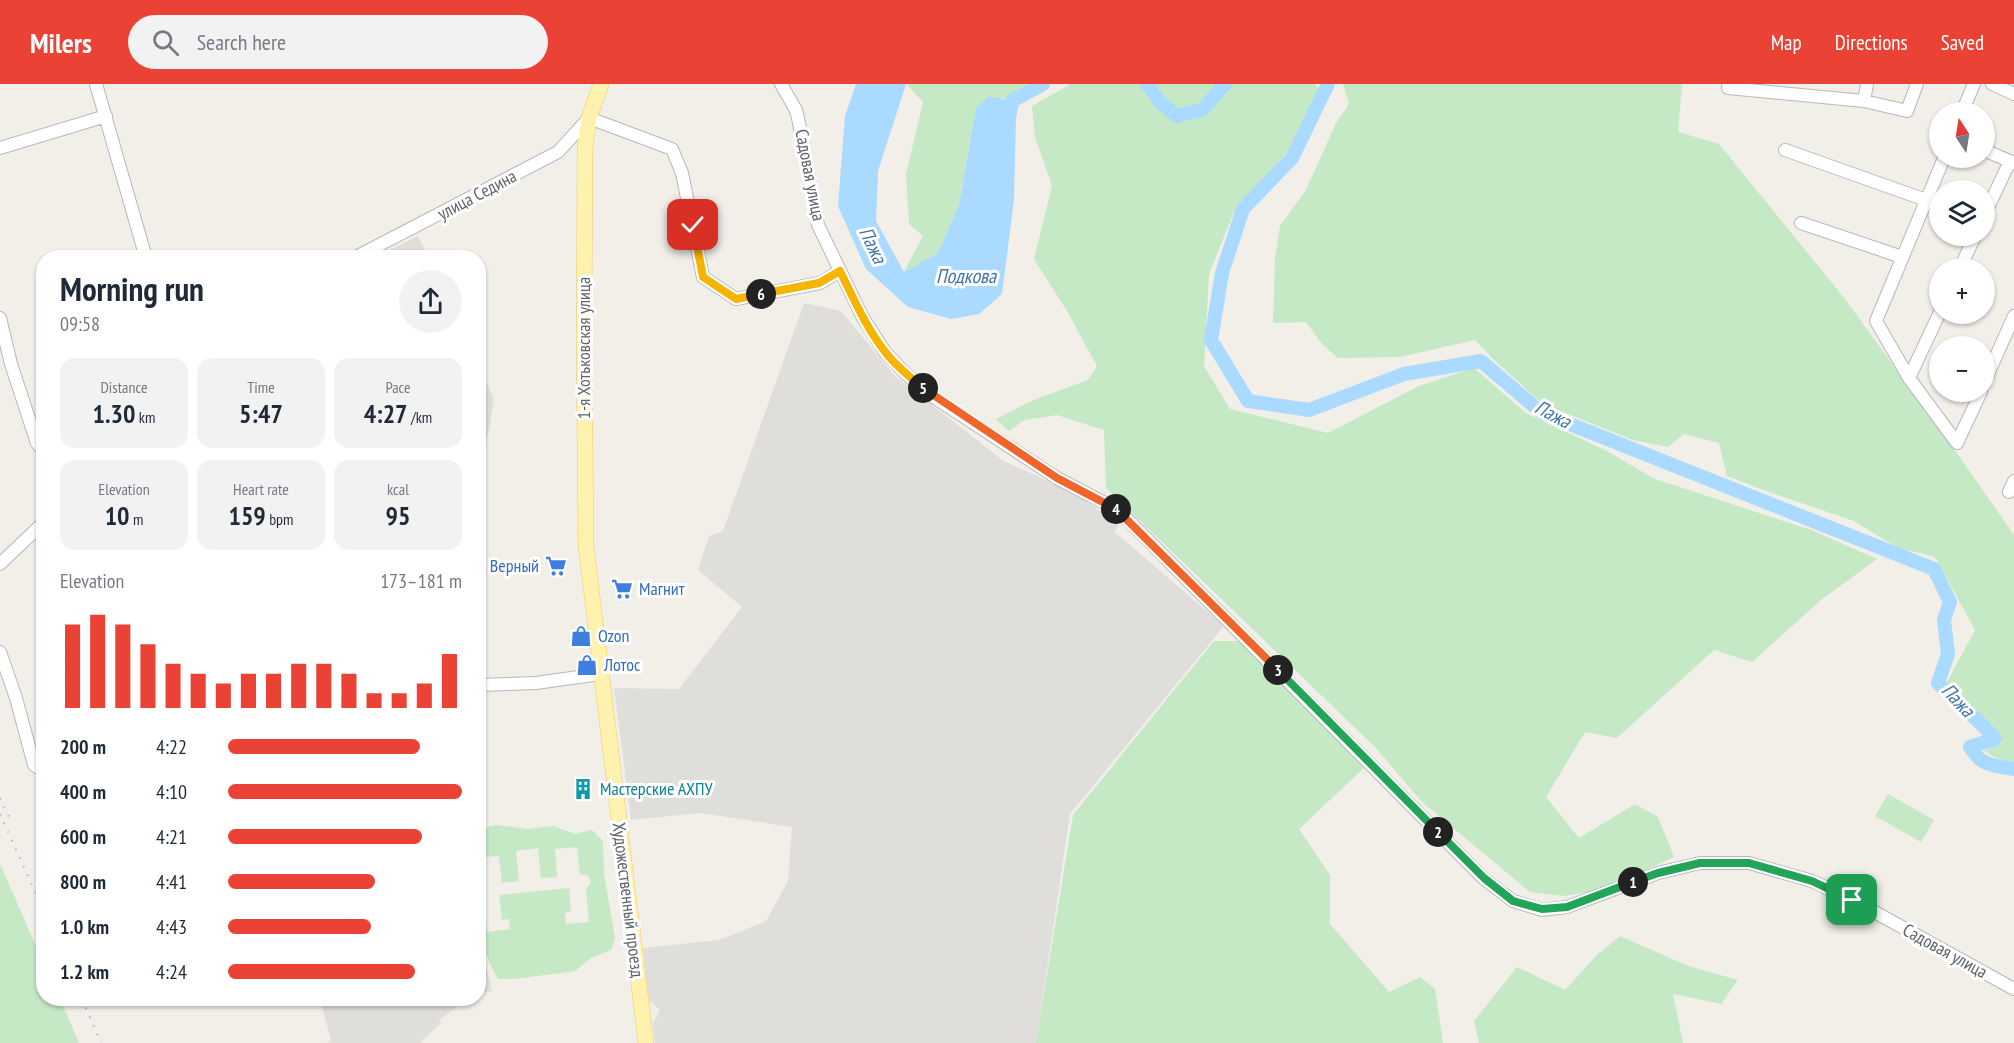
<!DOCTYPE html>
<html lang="en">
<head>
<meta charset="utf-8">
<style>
	:root { --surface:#fff; --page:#f2f2f3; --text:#1f2937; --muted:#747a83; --accent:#ea4335 }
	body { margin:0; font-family:"PT Sans Narrow",sans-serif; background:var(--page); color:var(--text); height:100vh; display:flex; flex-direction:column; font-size:22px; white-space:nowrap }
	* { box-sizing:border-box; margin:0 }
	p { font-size:20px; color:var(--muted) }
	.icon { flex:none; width:33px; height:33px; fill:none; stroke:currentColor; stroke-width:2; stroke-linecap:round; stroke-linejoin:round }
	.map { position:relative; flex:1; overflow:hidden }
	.panel { position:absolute; left:36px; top:166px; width:450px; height:756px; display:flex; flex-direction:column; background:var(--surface); border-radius:24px; box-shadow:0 2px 4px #0004 }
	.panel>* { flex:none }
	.needle { width:39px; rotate:348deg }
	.buttons { position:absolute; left:1929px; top:18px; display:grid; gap:12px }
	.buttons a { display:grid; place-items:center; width:66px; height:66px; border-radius:50%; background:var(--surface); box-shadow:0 2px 4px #0004; font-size:30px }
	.pin { position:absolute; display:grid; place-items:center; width:51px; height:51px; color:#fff; margin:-26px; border-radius:12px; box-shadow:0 3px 9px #0006 }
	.km { position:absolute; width:30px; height:30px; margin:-15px; border-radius:50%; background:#222; color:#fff; font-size:16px; line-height:30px; text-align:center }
	.round { display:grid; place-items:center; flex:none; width:63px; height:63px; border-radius:32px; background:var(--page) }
	.head { display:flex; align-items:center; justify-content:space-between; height:102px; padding:0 24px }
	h1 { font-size:33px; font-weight:600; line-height:45px }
	.figures { display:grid; grid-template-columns:repeat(3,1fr); gap:9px; height:102px; padding:6px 24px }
	.figures div { display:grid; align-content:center; border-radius:15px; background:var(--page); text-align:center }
	.figures b { font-size:26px; font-weight:600 }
	.figures small { font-size:16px; font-weight:400 }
	.figures p { font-size:16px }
	.chart { height:168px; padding:12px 24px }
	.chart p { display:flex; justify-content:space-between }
	.chart svg { width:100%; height:108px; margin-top:6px; stroke:var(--accent); stroke-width:6 }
	ul { padding:0 24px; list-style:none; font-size:20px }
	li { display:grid; grid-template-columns:96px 72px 1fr; align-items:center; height:45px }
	li i { height:15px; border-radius:8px; background:var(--accent) }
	header { display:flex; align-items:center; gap:36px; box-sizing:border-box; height:84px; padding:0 30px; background:var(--accent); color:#fff }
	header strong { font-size:28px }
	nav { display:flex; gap:33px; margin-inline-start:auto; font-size:21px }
	.search { width:420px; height:54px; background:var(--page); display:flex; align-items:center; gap:15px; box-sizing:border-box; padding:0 21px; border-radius:33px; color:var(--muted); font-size:22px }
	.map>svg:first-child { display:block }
	.industrial { fill:#e0deda }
	.education { fill:#e1ded6 }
	.green { fill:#c5e8c5 }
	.water { fill:#aadaff }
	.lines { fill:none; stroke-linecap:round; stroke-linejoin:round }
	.river { stroke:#aadaff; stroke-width:14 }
	.minor-casing { stroke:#b5b8bc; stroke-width:14 }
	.major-casing { stroke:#f2c960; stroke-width:16 }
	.minor { stroke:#fff; stroke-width:12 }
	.major { stroke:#fff2af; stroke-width:15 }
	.rail { stroke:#b6b7b8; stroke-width:2; stroke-dasharray:1.5 8; stroke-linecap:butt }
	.split-1-casing { stroke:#fff; stroke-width:12 }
	.split-2-casing { stroke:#fff; stroke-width:12 }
	.split-3-casing { stroke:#fff; stroke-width:12 }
	.split-4-casing { stroke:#fff; stroke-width:12 }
	.split-5-casing { stroke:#fff; stroke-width:12 }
	.split-6-casing { stroke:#fff; stroke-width:12 }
	.split-7-casing { stroke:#fff; stroke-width:12 }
	.split-1 { stroke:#22a559; stroke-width:8 }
	.split-2 { stroke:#22a559; stroke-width:8 }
	.split-3 { stroke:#22a559; stroke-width:8 }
	.split-4 { stroke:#f0652b; stroke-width:8 }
	.split-5 { stroke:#f0652b; stroke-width:8 }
	.split-6 { stroke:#f5b400; stroke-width:8 }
	.split-7 { stroke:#f5b400; stroke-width:8 }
	.labels { text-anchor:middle; stroke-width:6; stroke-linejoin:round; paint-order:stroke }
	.street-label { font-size:18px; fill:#5f6368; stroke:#fff }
	.shop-label { font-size:18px; fill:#366cbe; stroke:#fff; text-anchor:start }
	.culture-label { font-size:18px; fill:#0d838f; stroke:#fff; text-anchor:start }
	.water-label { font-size:20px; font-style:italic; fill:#4174aa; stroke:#fff }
</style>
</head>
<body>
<header>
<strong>Milers</strong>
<div class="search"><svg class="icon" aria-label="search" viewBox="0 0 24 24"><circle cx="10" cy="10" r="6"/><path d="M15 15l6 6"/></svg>Search here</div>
<nav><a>Map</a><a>Directions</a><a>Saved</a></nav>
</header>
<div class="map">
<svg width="2014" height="959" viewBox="0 0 2014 959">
	<rect width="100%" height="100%" fill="#f1efe8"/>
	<path class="industrial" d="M804,219L841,227L895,292L1005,378L1067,405L1119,439L1115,448L1224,542L1070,730L1036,959H655L653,939L660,926L649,916L643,864L719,856L766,837L788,797L792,743L701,729L631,736L614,604L679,605L742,523L698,486L709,452L723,447Z
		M478,854H479L492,907L479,909Z
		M320,915H468L439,936L441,939L420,959H327L331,956Z"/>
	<path class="education" d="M418,152L429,174H374Z
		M479,281L494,316L486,361L479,365Z"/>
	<path class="green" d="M906,0H1028L1003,15L989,12L976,24L959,121L938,169L904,188L923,152L909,140L906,90L923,18Z
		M1068,0H1315L1319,5L1288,67L1234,128L1209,190L1204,282L1230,325L1328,349L1419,302L1474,284L1527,330L1605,366L1655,395L1811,446L1877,475L1821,516L1752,578L1714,566L1617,654L1585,648L1546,713L1579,754L1635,720L1658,733L1674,773L1605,805L1564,812L1530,808L1422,718L1375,663L1106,404L1104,346L1057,331L1024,336L1009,347L996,335L1031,317L1088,296L1097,282L1067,227L1034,175L1052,102L1035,53L1032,22L1069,1Z
		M1343,0H1682L1678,48L1719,60L1845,215L1961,375L2014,451V678L1998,675L1984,667L2001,660V651L1947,598L1975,546L1935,473L1898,464L1854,437L1766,407L1727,392L1719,359L1684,350L1668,363L1633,356L1543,320L1493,275L1475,256L1400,273L1338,274L1322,260L1306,238L1273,239L1275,175L1280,142L1306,106L1336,39L1349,20Z
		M1214,557H1240L1296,610L1365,683L1299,745L1330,791V840L1389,908L1420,893L1435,905L1443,959H1036L1073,731Z
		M1888,710L1934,736L1921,758L1875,732Z
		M496,741L528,745L553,742L575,750L592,746L603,757L604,790L615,854L611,866L591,874L575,887L515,895H498C483,871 478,841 479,813L484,816L487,848L510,845L509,835L502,836L499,811L569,804L571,828L565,829L566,840L589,838L586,804L591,799L588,792L580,790L577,763L555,765L557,793L541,794L538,764L516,767L519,797L502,799L499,772L483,773L486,801L479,803V745Z
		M0,780L43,878L44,915H60L79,959H0Z
		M1620,852L1688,882L1738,896L1721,920L1673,910L1683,959H1479L1474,937L1517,883L1565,906L1597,871Z"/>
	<path class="water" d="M856,0H906L878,87L876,137L904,188L938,169L959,121L976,24L989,12L1012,17L1016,28L1014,116L1002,210L979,230L951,235L908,223L866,185L838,122L845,32Z"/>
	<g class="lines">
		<path class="river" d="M1147,0L1160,18L1177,32L1203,25L1225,0
			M1328,0L1292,74L1243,125L1222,189L1211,256L1248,317L1309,326L1404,290L1481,277L1542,329L1934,485L1950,518L1944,536L1948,570L1938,599C1956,619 1978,634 1995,655L1970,663C1982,683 1993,681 2014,685
			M1009,35L1012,17L1043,0"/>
		<defs>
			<path id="minor" d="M96,0L146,174
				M781,0L796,26L798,34L818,141L862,232L885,268L907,291L932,312L1057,394L1118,426L1483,794L1513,817L1542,826L1567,823L1658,789L1700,779H1749L1812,797L1853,816L2014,905
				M1729,0L1728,4L1864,17L1867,0
				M1992,0L2014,10
				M1864,17L1907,27L1917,0
				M1962,28L1974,0
				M0,64L106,32
				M1785,66L1926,116
				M1984,66L2014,79
				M1944,74L1876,237L1909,294L1957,359L1981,308
				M1984,132L2010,77
				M1801,139L1902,173
				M354,174L558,68L589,34L672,65L682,89L703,193L736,215L820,199L840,187
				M1960,184L1975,152
				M0,234L11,280L37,359L44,368
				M1909,294L1940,228
				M1984,299L2014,232
				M2009,408L2014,397
				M0,480L44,438
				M0,568L16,614L34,681L44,687
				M478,601L536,599L600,590"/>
			<path id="major" d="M601,0L589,34L585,64L584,256L586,462L646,959"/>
		</defs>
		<use href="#minor" class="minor-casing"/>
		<use href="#major" class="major-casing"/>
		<use href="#minor" class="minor"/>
		<use href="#major" class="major"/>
		<path class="rail" d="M0,714L10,735
			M0,730L44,828
			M82,915L101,959"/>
	</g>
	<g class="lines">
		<defs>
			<path id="split-1" d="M1633,798L1658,789L1700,779H1749L1812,797L1852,816"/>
			<path id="split-2" d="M1438,748L1484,794L1513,817L1542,825L1567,823L1633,798"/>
			<path id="split-3" d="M1278,586L1438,748"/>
			<path id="split-4" d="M1116,425L1278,586"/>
			<path id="split-5" d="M923,304L1057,394L1116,425"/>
			<path id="split-6" d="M761,210L819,199L840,187C854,215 866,244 886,269C896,282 910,293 923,304"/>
			<path id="split-7" d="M693,141L703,193L736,215L761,210"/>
		</defs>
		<use href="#split-1" class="split-1-casing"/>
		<use href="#split-2" class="split-2-casing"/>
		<use href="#split-3" class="split-3-casing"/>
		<use href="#split-4" class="split-4-casing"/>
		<use href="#split-5" class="split-5-casing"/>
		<use href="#split-6" class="split-6-casing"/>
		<use href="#split-7" class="split-7-casing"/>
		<use href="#split-1" class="split-1"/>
		<use href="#split-2" class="split-2"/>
		<use href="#split-3" class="split-3"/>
		<use href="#split-4" class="split-4"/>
		<use href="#split-5" class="split-5"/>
		<use href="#split-6" class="split-6"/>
		<use href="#split-7" class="split-7"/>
	</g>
	<defs>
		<symbol id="supermarket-bare" viewBox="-9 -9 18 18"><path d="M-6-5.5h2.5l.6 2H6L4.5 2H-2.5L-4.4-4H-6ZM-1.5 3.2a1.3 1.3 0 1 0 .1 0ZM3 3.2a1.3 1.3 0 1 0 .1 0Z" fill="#3f7fe0" stroke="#fff" stroke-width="2.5" paint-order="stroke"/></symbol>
		<symbol id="shop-bare" viewBox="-9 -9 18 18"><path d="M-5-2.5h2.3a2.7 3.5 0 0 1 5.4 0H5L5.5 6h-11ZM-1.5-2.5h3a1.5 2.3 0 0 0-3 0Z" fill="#3f7fe0" stroke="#fff" stroke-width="2.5" paint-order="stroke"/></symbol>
		<symbol id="building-bare" viewBox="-9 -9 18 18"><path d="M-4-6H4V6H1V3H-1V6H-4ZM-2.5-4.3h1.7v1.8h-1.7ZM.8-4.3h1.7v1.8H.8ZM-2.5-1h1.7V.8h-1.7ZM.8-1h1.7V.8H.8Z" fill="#0f9aa8" stroke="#fff" stroke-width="2.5" paint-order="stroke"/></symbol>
	</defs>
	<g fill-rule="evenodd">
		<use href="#supermarket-bare" x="541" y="467" width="30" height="30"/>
		<use href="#supermarket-bare" x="607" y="490" width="30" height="30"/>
		<use href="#shop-bare" x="566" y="537" width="30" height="30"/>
		<use href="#shop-bare" x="572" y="566" width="30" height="30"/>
		<use href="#building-bare" x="568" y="690" width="30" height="30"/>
	</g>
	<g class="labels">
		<g class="street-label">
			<text transform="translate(810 91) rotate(79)" y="6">Садовая улица</text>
			<text transform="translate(477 111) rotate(-28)" y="6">улица Седина</text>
			<text transform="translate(584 264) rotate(-90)" y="6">1-я Хотьковская улица</text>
			<text transform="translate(628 816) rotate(83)" y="6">Художественный проезд</text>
			<text transform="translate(1945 867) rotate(29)" y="6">Садовая улица</text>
		</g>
		<g class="shop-label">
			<text x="539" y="488" text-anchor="end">Верный</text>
			<text x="639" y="511">Магнит</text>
			<text x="598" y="558">Ozon</text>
			<text x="604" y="587">Лотос</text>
		</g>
		<g class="culture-label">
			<text x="600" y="711">Мастерские АХПУ</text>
		</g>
		<g class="water-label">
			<text transform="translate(873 161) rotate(64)" y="7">Пажа</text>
			<text x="966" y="199">Подкова</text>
			<text transform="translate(1553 330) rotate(28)" y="7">Пажа</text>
			<text transform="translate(1958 616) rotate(47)" y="7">Пажа</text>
		</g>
	</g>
</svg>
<div class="buttons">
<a><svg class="needle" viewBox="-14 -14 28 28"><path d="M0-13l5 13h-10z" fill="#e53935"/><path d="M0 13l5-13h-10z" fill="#747a83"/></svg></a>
<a><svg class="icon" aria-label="layers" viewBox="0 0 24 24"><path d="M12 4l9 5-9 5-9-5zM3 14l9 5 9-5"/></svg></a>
<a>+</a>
<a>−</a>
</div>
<div class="pin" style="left:1852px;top:816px;background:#1e9e55"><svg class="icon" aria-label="arrive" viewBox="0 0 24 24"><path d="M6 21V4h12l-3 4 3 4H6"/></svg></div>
<div class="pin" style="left:693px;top:141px;background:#d93025"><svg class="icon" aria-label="check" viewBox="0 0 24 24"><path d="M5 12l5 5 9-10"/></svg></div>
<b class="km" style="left:1633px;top:798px">1</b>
<b class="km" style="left:1438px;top:748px">2</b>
<b class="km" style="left:1278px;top:586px">3</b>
<b class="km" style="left:1116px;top:425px">4</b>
<b class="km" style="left:923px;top:304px">5</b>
<b class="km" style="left:761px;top:210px">6</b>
<section class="panel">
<div class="head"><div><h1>Morning run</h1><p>09:58</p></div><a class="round"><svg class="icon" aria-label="share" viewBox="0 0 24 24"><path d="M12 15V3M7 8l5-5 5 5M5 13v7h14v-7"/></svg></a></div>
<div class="figures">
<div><p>Distance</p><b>1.30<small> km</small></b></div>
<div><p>Time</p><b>5:47</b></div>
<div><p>Pace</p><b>4:27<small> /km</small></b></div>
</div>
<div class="figures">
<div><p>Elevation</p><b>10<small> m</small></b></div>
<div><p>Heart rate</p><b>159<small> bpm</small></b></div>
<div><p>kcal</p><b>95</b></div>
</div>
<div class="chart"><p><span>Elevation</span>173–181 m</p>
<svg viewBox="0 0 160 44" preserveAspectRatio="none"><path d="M5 44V10M15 44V6M25 44V10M35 44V18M45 44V26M55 44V30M65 44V34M75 44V30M85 44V30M95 44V26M105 44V26M115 44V30M125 44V38M135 44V38M145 44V34M155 44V22"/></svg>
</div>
<ul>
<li><b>200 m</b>4:22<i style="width:82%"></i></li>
<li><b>400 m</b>4:10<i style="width:100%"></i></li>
<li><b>600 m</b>4:21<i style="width:83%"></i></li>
<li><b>800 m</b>4:41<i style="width:63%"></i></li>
<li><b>1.0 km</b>4:43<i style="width:61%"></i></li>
<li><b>1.2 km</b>4:24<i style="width:80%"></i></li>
</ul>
</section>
</div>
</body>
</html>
